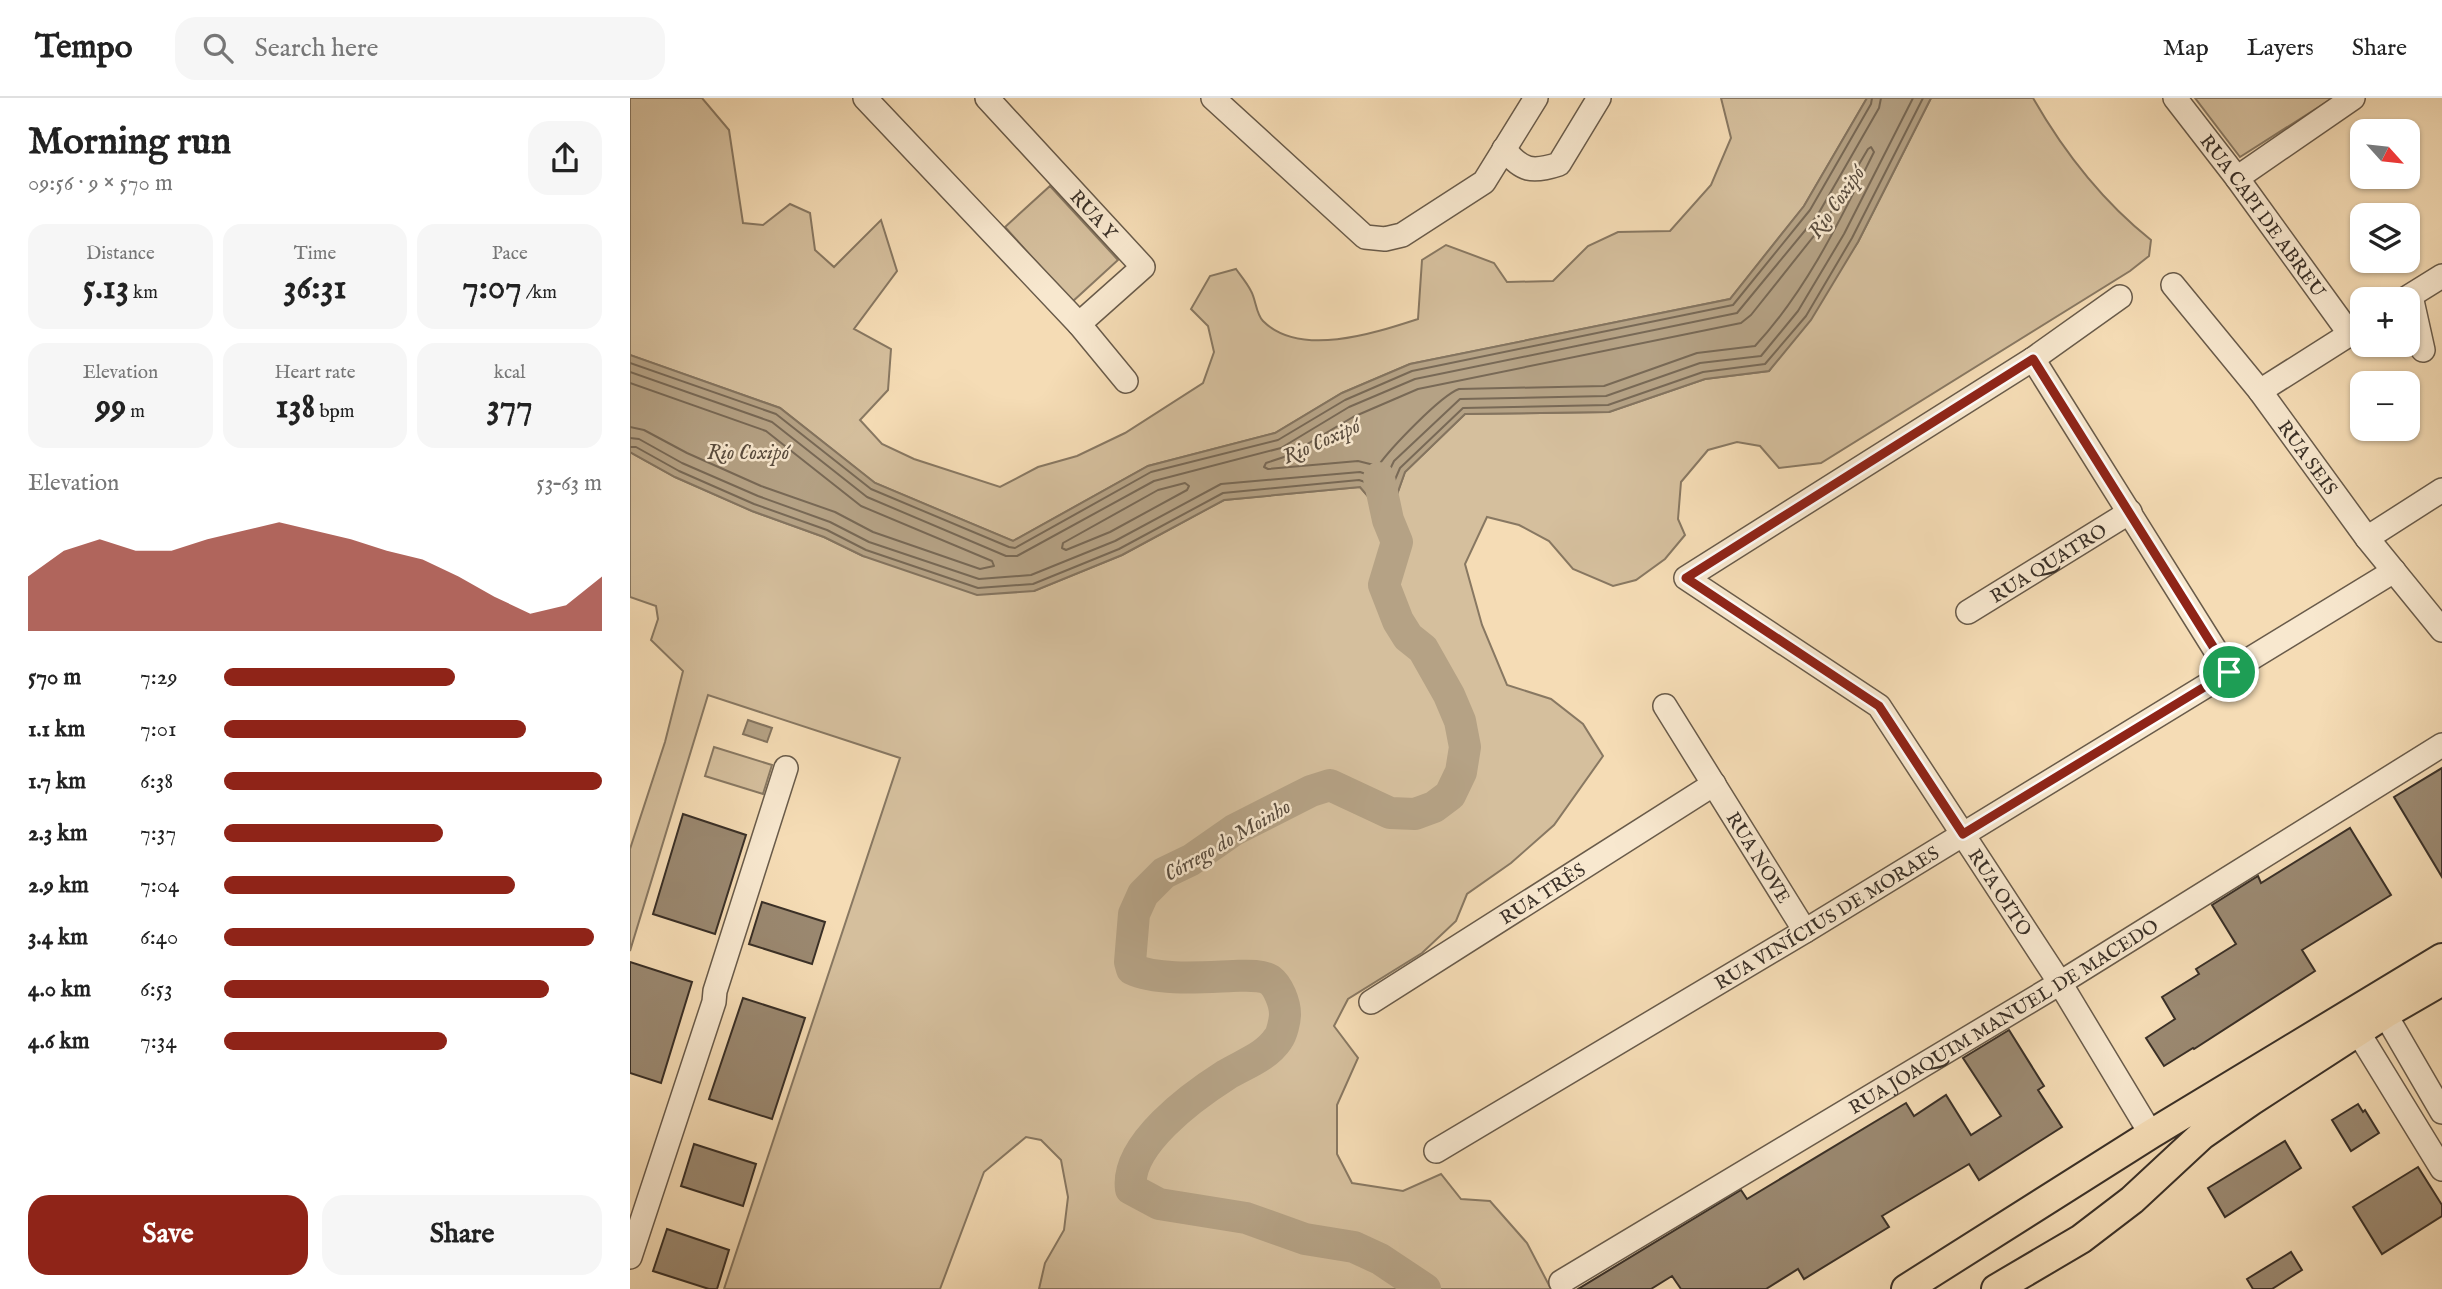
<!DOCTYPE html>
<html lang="en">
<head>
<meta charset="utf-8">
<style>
	:root { --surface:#fff; --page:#f6f6f6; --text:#222; --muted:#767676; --line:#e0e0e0; --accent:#8f2418 }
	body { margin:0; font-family:"IM FELL English",serif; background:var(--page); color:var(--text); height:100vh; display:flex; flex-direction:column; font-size:26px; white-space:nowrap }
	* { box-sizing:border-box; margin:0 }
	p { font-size:23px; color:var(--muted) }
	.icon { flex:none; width:38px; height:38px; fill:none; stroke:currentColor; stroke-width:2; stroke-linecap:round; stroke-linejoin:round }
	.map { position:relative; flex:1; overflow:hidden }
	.details { display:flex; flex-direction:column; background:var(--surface); width:630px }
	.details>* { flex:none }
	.needle { width:46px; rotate:117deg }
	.tools { position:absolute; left:1720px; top:21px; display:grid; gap:14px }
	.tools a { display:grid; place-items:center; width:70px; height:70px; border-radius:14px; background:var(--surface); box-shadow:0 2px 5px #0004; font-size:35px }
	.pin { position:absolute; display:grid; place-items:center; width:60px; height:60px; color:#fff; margin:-30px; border:4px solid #fff; border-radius:50%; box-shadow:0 2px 7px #0007 }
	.round { display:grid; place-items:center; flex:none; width:74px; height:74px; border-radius:21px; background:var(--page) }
	.headline { display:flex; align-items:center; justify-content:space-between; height:119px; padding:0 28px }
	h1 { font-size:38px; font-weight:800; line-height:52px }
	.figures { display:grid; grid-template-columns:repeat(3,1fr); gap:10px; height:119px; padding:7px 28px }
	.figures div { display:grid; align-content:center; border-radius:18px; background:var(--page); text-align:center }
	.figures b { font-size:35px; font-weight:800 }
	.figures small { font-size:19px; font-weight:400 }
	.figures p { font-size:19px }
	.chart { height:196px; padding:14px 28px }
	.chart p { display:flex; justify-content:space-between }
	.chart svg { width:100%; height:126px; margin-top:7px; fill:var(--accent); opacity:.7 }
	.cta { display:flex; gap:14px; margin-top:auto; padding:14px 28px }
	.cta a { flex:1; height:80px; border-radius:21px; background:var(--accent); color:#fff; font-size:28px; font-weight:800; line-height:80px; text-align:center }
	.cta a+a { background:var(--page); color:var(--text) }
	ul { padding:0 28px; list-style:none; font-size:23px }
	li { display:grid; grid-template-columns:112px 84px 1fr; align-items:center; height:52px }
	li i { height:18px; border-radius:9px; background:var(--accent) }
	header { display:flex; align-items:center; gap:42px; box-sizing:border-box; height:98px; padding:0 35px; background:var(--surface); border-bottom:2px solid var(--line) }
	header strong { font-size:33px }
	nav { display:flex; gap:38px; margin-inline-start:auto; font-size:24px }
	.search { width:490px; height:63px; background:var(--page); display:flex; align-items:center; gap:18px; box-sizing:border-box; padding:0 24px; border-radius:21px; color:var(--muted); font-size:26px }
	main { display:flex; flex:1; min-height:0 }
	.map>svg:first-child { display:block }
	.green { fill:#d5bf9d; stroke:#887862; stroke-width:2 }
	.water { fill:#b5a285; stroke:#84745f; stroke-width:2 }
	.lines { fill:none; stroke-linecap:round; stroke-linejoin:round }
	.shore { stroke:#786956; stroke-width:2 }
	.river { stroke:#b5a285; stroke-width:32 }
	.building { fill:#9b8971; stroke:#3a3027; stroke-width:2 }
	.minor-casing { stroke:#695b4a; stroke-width:26 }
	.major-casing { stroke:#3a3027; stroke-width:32 }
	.minor { stroke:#f8e8cf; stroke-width:23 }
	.major { stroke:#f5dcb5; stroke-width:28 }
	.route-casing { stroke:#fff; stroke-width:14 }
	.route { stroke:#8f2418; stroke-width:9 }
	.labels { text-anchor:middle; stroke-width:5; stroke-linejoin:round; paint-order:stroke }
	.street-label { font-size:19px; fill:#3a3027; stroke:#f8e8cf }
	.water-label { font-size:21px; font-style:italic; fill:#594c3e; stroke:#f8e8cf }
</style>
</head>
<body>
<header>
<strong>Tempo</strong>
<div class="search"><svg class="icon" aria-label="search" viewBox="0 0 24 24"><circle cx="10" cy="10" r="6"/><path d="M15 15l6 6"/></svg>Search here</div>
<nav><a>Map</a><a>Layers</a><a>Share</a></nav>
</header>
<main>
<section class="details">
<div class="headline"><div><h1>Morning run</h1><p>09:56 · 9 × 570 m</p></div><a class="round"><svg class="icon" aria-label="share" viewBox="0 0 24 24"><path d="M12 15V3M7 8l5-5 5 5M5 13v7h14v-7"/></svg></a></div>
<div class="figures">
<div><p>Distance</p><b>5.13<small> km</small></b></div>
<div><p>Time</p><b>36:31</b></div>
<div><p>Pace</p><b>7:07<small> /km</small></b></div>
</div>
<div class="figures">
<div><p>Elevation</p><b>99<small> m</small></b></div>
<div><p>Heart rate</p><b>138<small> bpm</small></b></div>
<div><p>kcal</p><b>377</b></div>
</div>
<div class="chart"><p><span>Elevation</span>53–63 m</p>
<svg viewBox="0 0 160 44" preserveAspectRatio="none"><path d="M0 44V25L10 16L20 12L30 16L40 16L50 12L60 9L70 6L80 9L90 12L100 16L110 19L120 25L130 32L140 38L150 35L160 25V44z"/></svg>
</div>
<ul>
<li><b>570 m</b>7:29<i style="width:61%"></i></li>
<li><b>1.1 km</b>7:01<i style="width:80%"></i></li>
<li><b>1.7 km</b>6:38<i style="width:100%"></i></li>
<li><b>2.3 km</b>7:37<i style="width:58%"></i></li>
<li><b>2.9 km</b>7:04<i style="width:77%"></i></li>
<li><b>3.4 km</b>6:40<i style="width:98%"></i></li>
<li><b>4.0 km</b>6:53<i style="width:86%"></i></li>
<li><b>4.6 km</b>7:34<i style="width:59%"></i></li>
</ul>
<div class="cta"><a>Save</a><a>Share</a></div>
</section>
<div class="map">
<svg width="1812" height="1191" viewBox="0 0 1812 1191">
	<rect width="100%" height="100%" fill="#f5dcb5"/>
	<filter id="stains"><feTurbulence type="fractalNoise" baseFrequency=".00286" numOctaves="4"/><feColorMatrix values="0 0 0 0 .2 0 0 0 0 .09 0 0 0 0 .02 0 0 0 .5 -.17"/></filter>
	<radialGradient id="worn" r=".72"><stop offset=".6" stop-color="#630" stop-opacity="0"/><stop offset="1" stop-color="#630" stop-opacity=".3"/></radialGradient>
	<path class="green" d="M0,0H72L99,32L113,125L133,127L160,106L180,115L185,152L204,169L251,122L267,173L224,231L261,251L258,292L230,322L252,346L284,361L370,389L408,369L447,358L495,335L573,285L584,254L578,228L561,211L580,178L606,171C611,178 617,185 621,193C626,202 626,216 633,223C670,260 745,235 788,221L792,162L816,147L864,165L877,184L923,183L958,148L988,134L1040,133L1081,87L1101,40L1091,0H1237L1174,108L1100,201L780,266L712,295L645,335L518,368L383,443L245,385L150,310L0,257Z
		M1301,0H1403C1434,54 1472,103 1521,142L1519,158L1500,173L1191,365L1149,370L1130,348L1107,344L1078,352L1051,384L1048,421L1055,437L1035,461L1006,482L983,488L943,471L919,443L889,427L857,419L835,466L852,527L877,587L921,601L953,626L973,658L924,727L881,765L837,796L826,823L792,855L718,901L704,928L728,960L707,1007V1056L722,1085L773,1093L811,1076L831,1101L860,1103L897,1145L921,1191H409L415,1165L434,1132L438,1099L431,1062L411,1042L396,1039L354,1074L310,1191H94L270,660L78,597L0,853V751L35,644L53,573L21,542L28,521L26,508L0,499V354L45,379L122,413L194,439L233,458L404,493L492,457L594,402L730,389L758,421L775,374L835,316L979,314L1075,281L1139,273L1228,144Z
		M1565,0H1703L1610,59Z
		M420,88L488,162L442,204L375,129Z
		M84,649L142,667L133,696L75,678Z"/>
	<path class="water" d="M1237,0H1301L1228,144L1181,222L1139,273L1075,281L979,314L835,316L775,374L758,422L730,389L594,402L492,457L404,493L347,497L233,458L194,439L122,413L45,379L0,354V257L150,310L245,385L383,443L518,368L645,335L712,295L780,266L1100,201L1174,108Z
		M118,622L142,630L137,644L113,636Z"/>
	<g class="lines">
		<path class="shore" d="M1241,49L1244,54C1210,122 1177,192 1125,248L1067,255L974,288L829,291C810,298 760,351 748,368L728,363L638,371L634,369L636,365L657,358L723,319L788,291L1111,225L1121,217L1195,124L1238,51Z
			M0,265L146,316L241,391L379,449L385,450L521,374L648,342L715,302L782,273L1103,207L1180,112L1241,6L1242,0
			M0,274L142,324L237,399L376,458H387L524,383L651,350L719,309L785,281L1107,215L1187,118L1249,10L1251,0
			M0,285L136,333L231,408L362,463L364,468L350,471L243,434L205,414L131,388L57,355L14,332L0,329
			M0,340L9,341L52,365L128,398L200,424L239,444L349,481L401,477L485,443L591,386L730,374L739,377L752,388L764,363L830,301L976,298L1070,265L1131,258L1168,213L1214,136L1283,0
			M0,349H6L49,373L124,406L197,432L236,452L348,490L403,486L489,451L593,395L729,382L735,384L755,405L770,370L833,310L978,307L1073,274L1135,266L1176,218L1222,140L1293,0
			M555,385L559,388L557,392L480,434L436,452L432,450L433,445L528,392Z"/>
		<path class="river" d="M749,380L758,422L767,444L754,487L768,523L778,539L793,551L819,597L830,623L835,649L831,674L820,697L804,709L785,716L760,715L700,687L681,693L604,732L561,762L534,775L513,796L504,816L500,864L502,871C527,883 575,879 603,878C613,878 630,876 640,882C648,888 655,905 655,916C655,922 652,936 648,941C636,959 614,966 596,977C563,998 495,1047 501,1091L529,1106L616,1120L675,1141L724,1149L750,1161L795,1191"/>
	</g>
	<path class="building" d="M1812,670V779L1764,699Z
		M53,716L116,737L85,836L23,816Z
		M1720,730L1761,797L1672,852L1685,873L1564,951L1563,950L1534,968L1516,940L1545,921L1532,899L1569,876L1566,871L1606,846L1582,807L1628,778L1631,785Z
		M132,804L195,824L182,866L119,846Z
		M0,864L62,884L31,985L0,975Z
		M113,900L175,920L142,1021L79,1001Z
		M1379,932L1414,988L1408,992L1432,1029L1349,1082L1339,1066L1252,1118L1259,1129L1174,1181L1168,1171L1136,1191H1051L1042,1178L1021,1191H948L1111,1092L1117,1101L1276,1005L1284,1018L1316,997L1341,1037L1371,1018L1333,960Z
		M1728,1006L1733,1014L1735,1012L1749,1035L1721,1053L1702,1022Z
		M1655,1043L1671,1070L1595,1119L1578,1090Z
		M64,1046L126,1066L113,1108L51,1088Z
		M1788,1069L1812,1107V1118L1752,1156L1723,1109Z
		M37,1131L99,1152L87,1191H79L23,1173Z
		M1661,1154L1672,1172L1642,1191H1623L1617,1181Z"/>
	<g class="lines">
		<defs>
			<g id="minor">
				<path d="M235,0L449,226L496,283"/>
				<path id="s1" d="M357,0L513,169L449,226"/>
				<path d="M583,0L735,139L755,141L772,137L854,84L906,0"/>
				<path id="s2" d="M1545,0L1607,80L1720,236"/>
				<path d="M874,51C892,73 902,75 929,66L969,0"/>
				<path d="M1607,80L1723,0"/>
				<path id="s3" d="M1543,187L1630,293L1737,440L1812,532"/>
				<path d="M1781,198L1793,252"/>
				<path id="s4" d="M1490,199L1403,261L1056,480L1249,608L1430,885L1521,1036"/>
				<path d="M1775,201L1812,178"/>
				<path d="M1403,261L1599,574"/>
				<path d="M1630,293L1731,229"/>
				<path d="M1737,440L1812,392"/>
				<path id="s5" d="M1338,514L1500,414"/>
				<path id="s6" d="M1035,608L1175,833"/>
				<path id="s7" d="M741,904L1084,686"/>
				<path d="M1755,916L1812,1014"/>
				<path d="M1728,934L1812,1071"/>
				<path id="s8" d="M806,1053L1175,833L1764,473"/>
				<path d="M0,1159L84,904L85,893L156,670"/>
				<path id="s9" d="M931,1184L1430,885L1812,647"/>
			</g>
			<path id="major" d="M1276,1191L1521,1036L1812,860
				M1366,1191L1451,1141L1502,1102L1572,1037L1621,1003L1755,916L1812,883"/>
		</defs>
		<use href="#minor" class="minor-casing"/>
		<use href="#major" class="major-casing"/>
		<use href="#minor" class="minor"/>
		<use href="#major" class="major"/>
	</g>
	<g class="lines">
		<defs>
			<path id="route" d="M1403,261L1599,574L1333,736L1249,608L1056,480Z"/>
		</defs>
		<use href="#route" class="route-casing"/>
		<use href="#route" class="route"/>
	</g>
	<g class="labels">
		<g class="street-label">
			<text dy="7" stroke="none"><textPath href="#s1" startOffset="158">RUA Y</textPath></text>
			<text dy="7" stroke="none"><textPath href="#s2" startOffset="147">RUA CAPI DE ABREU</textPath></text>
			<text dy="7" stroke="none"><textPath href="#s3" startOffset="219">RUA SEIS</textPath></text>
			<text dy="7" stroke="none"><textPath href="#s5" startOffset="94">RUA QUATRO</textPath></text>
			<text dy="7" stroke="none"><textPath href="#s6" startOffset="178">RUA NOVE</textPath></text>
			<text dy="7" stroke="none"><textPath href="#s4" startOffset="971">RUA OITO</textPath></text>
			<text dy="7" stroke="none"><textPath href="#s7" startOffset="203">RUA TRÊS</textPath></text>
			<text dy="7" stroke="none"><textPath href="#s8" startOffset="455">RUA VINÍCIUS DE MORAES</textPath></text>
			<text dy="7" stroke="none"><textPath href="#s9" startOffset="516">RUA JOAQUIM MANUEL DE MACEDO</textPath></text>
		</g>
		<g class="water-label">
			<text transform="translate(1206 104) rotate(-55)" y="7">Rio Coxipó</text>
			<text transform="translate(691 343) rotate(-24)" y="7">Rio Coxipó</text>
			<text x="118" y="361">Rio Coxipó</text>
			<text transform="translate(597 742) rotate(-30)" y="7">Córrego do Moinho</text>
		</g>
	</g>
	<rect width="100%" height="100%" filter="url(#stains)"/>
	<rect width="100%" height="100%" fill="url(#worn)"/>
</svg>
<div class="tools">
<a><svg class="needle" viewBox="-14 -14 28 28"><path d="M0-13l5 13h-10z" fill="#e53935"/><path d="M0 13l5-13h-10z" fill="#767676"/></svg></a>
<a><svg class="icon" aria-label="layers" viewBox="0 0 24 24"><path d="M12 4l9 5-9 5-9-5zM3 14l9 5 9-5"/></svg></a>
<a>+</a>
<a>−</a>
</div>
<div class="pin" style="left:1599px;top:574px;background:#1e9e55"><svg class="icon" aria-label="arrive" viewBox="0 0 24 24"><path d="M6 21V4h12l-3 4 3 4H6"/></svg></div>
</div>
</main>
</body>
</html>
